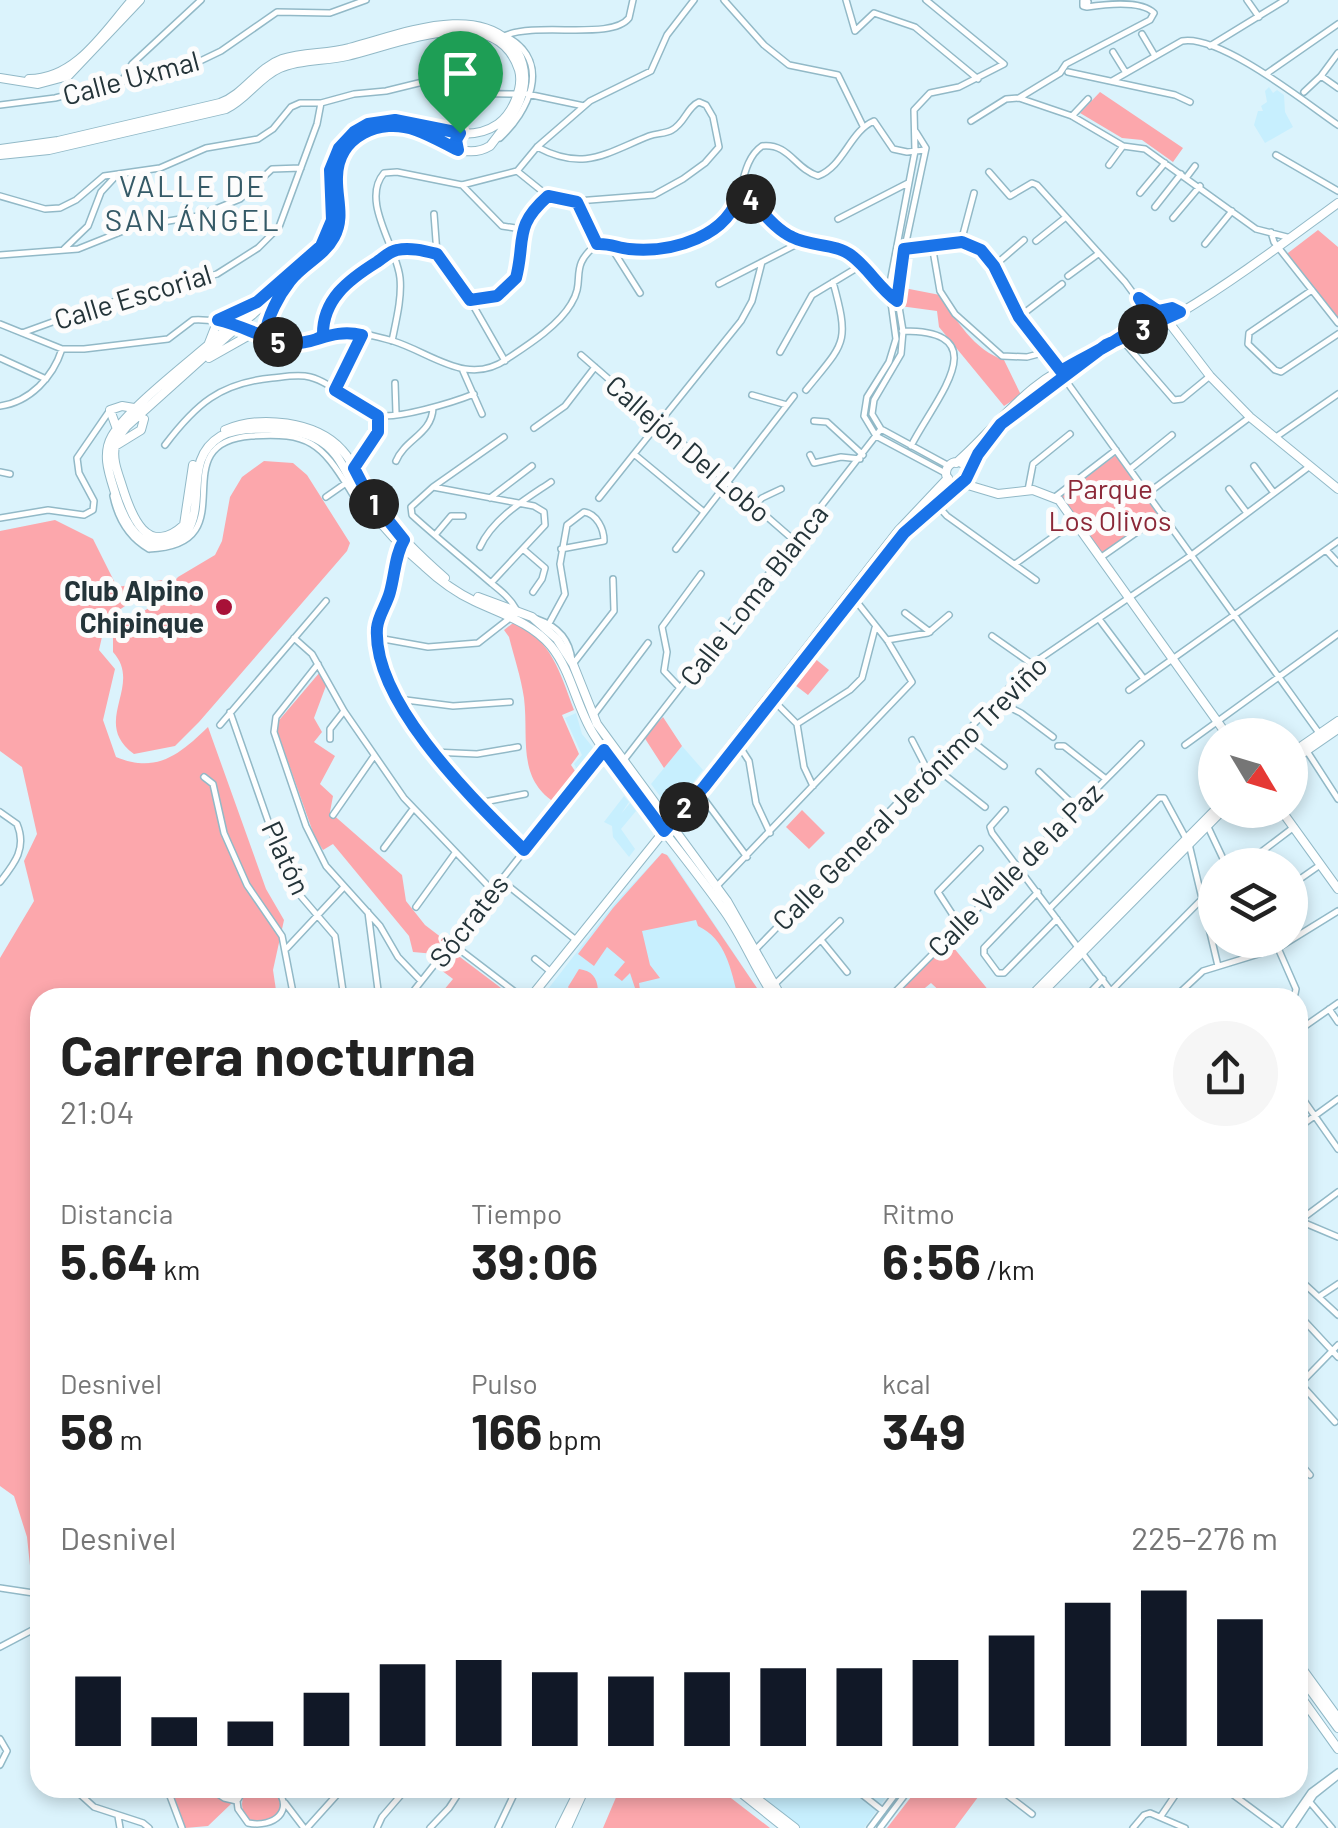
<!DOCTYPE html>
<html lang="es">
<head>
<meta charset="utf-8">
<style>
	:root { --surface:#fff; --page:#f6f6f6; --text:#222; --muted:#767676; --accent:#111827 }
	body { margin:0; font-family:Barlow,sans-serif; background:var(--page); color:var(--text); height:100vh; display:flex; flex-direction:column; font-size:38px; white-space:nowrap }
	* { box-sizing:border-box; margin:0 }
	p { font-size:32px; color:var(--muted) }
	.icon { flex:none; width:55px; height:55px; fill:none; stroke:currentColor; stroke-width:2; stroke-linecap:round; stroke-linejoin:round }
	.map { position:relative; flex:1; overflow:hidden }
	.details { position:absolute; left:30px; top:988px; width:1278px; height:810px; display:flex; flex-direction:column; background:var(--surface); border-radius:30px; box-shadow:0 5px 15px #0003 }
	.details>* { flex:none }
	.needle { width:65px; rotate:128deg }
	.buttons { position:absolute; left:1198px; top:718px; display:grid; gap:20px }
	.buttons a { display:grid; place-items:center; width:110px; height:110px; border-radius:50%; background:var(--surface); box-shadow:0 5px 15px #0003; font-size:50px }
	.pin { position:absolute; display:grid; place-items:center; width:85px; height:85px; color:#fff; margin:-102px -42px; border-radius:50% 50% 50% 0; rotate:-45deg; box-shadow:0 0 10px #0007 }
	.pin .icon { rotate:45deg }
	.km { position:absolute; width:50px; height:50px; margin:-25px; border-radius:50%; background:#222; color:#fff; font-size:28px; line-height:50px; text-align:center }
	.round { display:grid; place-items:center; flex:none; width:105px; height:105px; border-radius:52px; background:var(--page) }
	.overview { display:flex; align-items:center; justify-content:space-between; height:170px; padding:0 30px }
	h1 { font-size:55px; font-weight:700; line-height:75px }
	.figures { display:grid; grid-template-columns:repeat(3,1fr); gap:15px; height:170px; padding:10px 30px }
	.figures div { display:grid; align-content:center }
	.figures b { font-size:50px; font-weight:700 }
	.figures small { font-size:28px; font-weight:400 }
	.figures p { font-size:28px }
	.chart { height:280px; padding:20px 30px }
	.chart p { display:flex; justify-content:space-between }
	.chart svg { width:100%; height:180px; margin-top:10px; stroke:var(--accent); stroke-width:6 }
	.map>svg:first-child { display:block }
	.built { fill:#c7effe }
	.green { fill:#fca7ac }
	.lines { fill:none; stroke-linecap:round; stroke-linejoin:round }
	.street-casing { stroke:#92b9c7; stroke-width:8 }
	.secondary-casing { stroke:#92b9c7; stroke-width:10 }
	.street { stroke:#fff; stroke-width:5 }
	.secondary { stroke:#fff; stroke-width:8 }
	.secondary-bridge-casing { stroke:#92b9c7; stroke-width:10; stroke-linecap:butt }
	.secondary-bridge { stroke:#fff; stroke-width:8 }
	.route-casing { stroke:#fff; stroke-width:20 }
	.route { stroke:#1a73e8; stroke-width:12 }
	.poi-dot { fill:#a81138; stroke:#fcfcfc; stroke-width:4 }
	.labels { text-anchor:middle; stroke-width:10; stroke-linejoin:round; paint-order:stroke }
	.street-label { font-size:28px; fill:#243439; stroke:#fcfcfc }
	.park-label { font-size:28px; fill:#8b2838; stroke:#fcfcfc }
	.poi-label { font-size:28px; font-weight:bold; fill:#243439; stroke:#fcfcfc; text-anchor:end }
	.neighbourhood-label { font-size:30px; letter-spacing:2.5px; fill:#355a67; stroke:#fcfcfc }
</style>
</head>
<body>
<div class="map">
<svg width="1338" height="1828" viewBox="0 0 1338 1828">
	<rect width="100%" height="100%" fill="#dbf3fc"/>
	<path class="built" d="M1269,87L1273,93L1277,90L1284,95L1285,112L1293,127L1265,143L1254,125L1258,111H1263L1261,106L1267,102L1265,91Z
		M576,713L582,734L595,750L579,773L574,764L582,755L565,718Z
		M682,746L703,770L671,811L651,784Z
		M624,796L629,802L621,814L630,803L636,811L621,829L635,849L629,857L613,837L612,826L604,822Z
		M662,853L669,856L763,997L541,998L615,903Z
		M748,1788H893L864,1828H800Z"/>
	<path class="green" d="M1100,92L1183,148L1173,162L1142,140L1122,138L1080,113Z
		M1318,230L1338,247V323L1284,256Z
		M899,287L940,295C956,320 974,350 1004,360L1021,395L1004,406L939,327L937,311L900,306Z
		M1116,455L1160,514L1102,553L1061,496Z
		M264,461L293,463L307,475L350,543L347,551L199,722L175,746L134,754C90,722 144,686 113,652V628L123,618L139,614L152,606L178,577L215,555L222,541L230,497L242,477Z
		M55,520L93,539L117,587L163,580L106,619L99,650L115,669L103,720L116,757C157,774 180,754 208,727L266,889L284,920L273,970L277,997L40,998V1587L32,1585L27,1537L14,1496L0,1486V958L34,901L24,861L37,834L22,767L0,751V531Z
		M513,623C552,639 560,673 574,710L562,715L579,754L571,765L579,777L557,804C516,779 529,739 524,698C521,677 514,657 509,637L504,630Z
		M813,657L829,670L808,695L791,682Z
		M320,672L327,683L314,718L322,732L314,742L335,756L320,784L333,796L330,812L402,875L406,901L425,925L446,941L435,954L413,952L409,936L333,844L323,850L315,838L275,725Z
		M663,717L682,746L664,768L644,737Z
		M802,810L825,833L809,849L786,827Z
		M662,853L667,855L763,997H738C731,970 726,939 698,926L696,920L642,931L650,965L660,978L639,983L641,997H638L630,973L622,981L614,975L625,962L607,947L594,966L578,954L613,908Z
		M949,942L994,997H946L931,983L914,997L893,998Z
		M452,951L513,997H438L453,979L437,967Z
		M579,969C592,971 597,977 598,990L593,997H563L567,996L570,990L568,987Z
		M242 1804a19 19 0 1 1 38 0a19 19 0 1 1-38 0Z
		M171,1788H205L222,1800L232,1803L208,1826L185,1828Z
		M620,1788H718L770,1828H603Z
		M918,1788H982L984,1789L955,1828H887Z"/>
	<g class="lines">
		<defs>
			<path id="street" d="M724,0L764,45L789,65L838,75L863,126
				M846,0L855,31L874,13L915,27L978,79
				M926,0L1004,64L959,87L930,93L914,110L915,151L889,288L896,339L889,362L867,397L864,416L876,436L947,474
				M1247,0L1259,17
				M1142,34L1155,56
				M504,36C538,21 611,41 629,18L633,0
				M1210,46L1285,0
				M1113,52L1126,73
				M1068,72L1175,95L1190,102
				M1266,74L1338,24
				M1321,76L1338,88
				M439,78L458,93L515,94
				M123,79L132,64L201,0
				M1112,81L1182,41C1220,34 1306,103 1338,125
				M1304,92L1321,76L1338,53
				M527,94L584,106
				M1019,98L1072,116L1123,146L1145,149L1256,229L1291,238
				M0,105L55,98L196,63L221,51L277,12L330,13L366,0
				M1072,116L1088,99
				M971,121L1006,99L1019,98L1037,87L1060,73L1066,64L1150,20L1154,13C1141,0 1107,4 1087,7L1088,2L1083,1V6L1087,7
				M916,132L926,148L896,289L903,331L901,354L874,400L872,414L881,429L949,466
				M500,138C528,112 552,64 509,38
				M1276,155L1338,191
				M1109,165L1123,146
				M518,170L537,147L590,101L651,71L667,35L694,0
				M989,172L1010,196L1032,183L1037,185L1125,282L1147,312L1130,334
				M1186,178L1195,166
				M462,185L502,226L522,229
				M741,191L784,233L801,241L839,249L853,257L890,297
				M1140,193L1165,163
				M0,196L45,209L60,208L76,200L104,176L160,168L206,148L258,139L273,129L291,107L300,103H321L354,94L386,91L439,78L453,67L471,64L481,72L482,94
				M577,201L597,244
				M1155,207L1181,174
				M434,214L437,254
				M1173,218L1200,186
				M838,219L908,183
				M1271,232L1274,242L1338,323
				M1036,241L1066,217
				M961,242L974,193
				M609,244L640,293
				M1205,244L1232,211
				M932,245L940,291L955,314L1002,356L1027,357L1046,352
				M64,249L88,226L101,192L114,178
				M904,249L961,242L981,251L994,266L1019,317L1061,371
				M0,255L78,249L133,227L198,216L240,199L272,169L301,168
				M994,266L1024,240
				M1068,276L1098,254
				M719,284L801,242
				M1312,290L1249,333L1248,344L1275,370L1281,372L1338,334
				M470,300C503,297 519,285 521,251C522,243 520,235 523,227C526,214 538,205 548,196
				M1143,301L1158,311L1172,309L1181,312
				M1019,317L1062,284
				M0,324L62,349H84L168,339L193,320C232,318 253,338 288,344C305,347 317,337 332,333C350,329 376,336 393,341C432,353 467,387 507,359C528,345 558,326 571,304C587,279 567,268 597,244C608,243 617,248 628,250C669,254 727,238 739,194C744,177 747,156 762,146C789,143 795,169 818,176C844,166 850,131 874,121L893,149L907,152L925,150
				M902,331C1000,330 934,400 911,446
				M22,333L94,307L217,274L258,248L279,227L317,124L321,103
				M323,336L327,311L340,289L394,250H421L437,254L470,300L505,361
				M1122,340L1174,400L1182,399L1210,376
				M392,341C396,321 402,298 400,278C397,247 360,201 384,173L397,172L462,185L517,171L548,196L577,201L654,195L683,179L705,163L719,147L713,117L706,105L699,102C687,107 685,123 672,130C665,134 657,133 649,136C606,153 584,172 537,147
				M780,352L812,295L860,266
				M581,355L796,542
				M0,358L46,379
				M463,371L482,414
				M1064,378L1319,733
				M395,383L396,413
				M335,390L362,335
				M806,390C845,342 850,344 833,282
				M752,395L787,405
				M0,406C30,402 53,377 62,349
				M814,421L827,422L863,455
				M534,428L565,406L595,367
				M1276,437L1338,394
				M165,445C196,404 220,383 272,378C283,377 298,374 310,377C334,383 353,408 377,415C396,420 454,402 474,394
				M810,455L814,463L841,457L860,459
				M396,461C405,439 432,434 433,408
				M1254,466L1274,493
				M353,469L378,432L379,415
				M1130,469L1172,435
				M0,472L10,474
				M433,487L504,437
				M1229,489L1247,513
				M1028,490L1033,464L1070,434
				M1148,493L1250,417
				M113,496C118,519 128,537 149,549
				M326,497L346,483
				M1055,497L1116,450
				M490,498L532,466
				M599,498L634,454
				M937,505L947,516L1036,580
				M754,506L762,498L781,489
				M704,512L634,454L741,321L752,301L762,262
				M0,518L48,510L84,515L93,510L94,501L79,473L77,458L110,410
				M435,535L451,516H463
				M150,543L149,549C251,545 158,443 251,436C309,432 321,443 350,490C356,500 360,507 371,511
				M402,543L388,600L377,625L388,680L445,767L524,850
				M480,547C493,518 526,499 551,482
				M523,549L545,568L542,579L533,592
				M676,549L794,396
				M1326,550L1338,563
				M1100,558L1163,514
				M1015,564L1074,522
				M491,583L545,525L544,512L534,506L433,487L411,507L412,515C437,538 465,560 491,583C501,591 510,598 516,609
				M905,613L930,632
				M537,619C557,626 570,640 572,661
				M1099,619L1144,679
				M546,629L565,594L560,564L567,525L584,512C597,514 604,529 604,541L561,549
				M992,636L1032,664
				M294,638L312,654L344,711L404,798L493,891
				M378,638L428,647L478,643L510,618
				M887,640L928,633L949,615
				M318,664L276,717L274,732L306,826L326,866L380,926L398,957L421,981
				M573,664L614,611L613,579
				M680,688L664,671L667,652L662,627L701,574
				M1129,690L1338,541
				M771,698L797,724L804,767L813,786
				M398,699L453,706L510,702
				M997,701L1021,713L1053,737
				M230,712L282,861L299,894L335,936L344,998
				M593,716L648,643
				M797,724L850,690L862,678L875,628
				M220,725L326,601
				M964,735L1004,766
				M330,739V729L344,711
				M912,740L927,769
				M738,744L749,761L756,803L770,833
				M1185,745L1338,634
				M1058,746H1064L1106,779
				M1305,748L1338,799
				M433,752L477,754L518,747
				M624,760L881,429
				M933,766L985,807
				M1039,772L1077,808
				M204,777L213,784L224,833L247,885L282,936L294,998
				M698,791L747,857
				M479,803L525,794
				M1005,810L990,827L992,833L1116,998
				M0,812L17,824C27,848 15,863 0,882
				M333,815L374,756
				M1208,827L1226,865
				M384,848L413,809
				M1252,859L1294,827
				M501,880L576,940
				M717,886L912,682L887,640L853,597
				M1290,886L1320,865
				M1038,892L984,948V954L998,973H1004L1057,919
				M416,907L455,853
				M1050,908L1159,798H1164L1189,844L1218,966
				M368,912L379,998
				M960,926L938,892L980,849
				M821,940L847,972
				M1271,940L1278,948L1296,989L1295,994L1286,998
				M451,943L523,998
				M287,948L343,888
				M756,949L1032,664L1193,554L1310,466
				M535,959L551,972
				M774,985L840,921
				M1111,991L1201,900
				M408,998L604,750
				M889,998L1141,744
				M1085,998L1103,979
				M1174,998L1203,971L1278,948L1338,911
				M1329,1009L1338,1022
				M1298,1031L1338,1003
				M1298,1092L1338,1149
				M1298,1128L1338,1099
				M1299,1221L1338,1192
				M1300,1221L1338,1237
				M1298,1278L1338,1315
				M1320,1296L1338,1284
				M1298,1314L1338,1357
				M1298,1381L1335,1422
				M1298,1386L1338,1345
				M1298,1418L1301,1425L1298,1431
				M1298,1461L1310,1475
				M0,1588L40,1594
				M0,1647L40,1626
				M40,1691V1694
				M0,1739L7,1751L0,1765
				M73,1788L94,1807L143,1823L149,1828
				M167,1788L182,1828
				M209,1788L224,1798L237,1801
				M854,1788L883,1811
				M998,1788L1032,1814
				M1224,1788L1278,1828
				M237,1801L238,1809L248,1823C274,1828 295,1811 276,1788
				M237,1801L245,1788
				M1309,1801L1332,1828
				M285,1803L304,1828
				M118,1816L120,1828
				M1161,1816L1180,1788
				M307,1828L343,1788
				M377,1828L382,1817L407,1788
				M430,1828L449,1808L462,1788
				M498,1828L517,1788
				M870,1828L900,1788
				M880,1828L910,1788
				M1133,1828L1144,1815L1150,1813L1185,1828
				M1286,1828L1311,1792L1338,1772
				M1292,1828L1314,1795L1338,1776"/>
			<path id="secondary" d="M0,78L38,84L68,76L140,0
				M29,79C76,79 104,32 132,0
				M0,149L58,141L220,103C245,94 257,68 282,59C303,52 328,54 349,48C400,35 481,0 517,51C537,87 512,118 490,146C452,169 417,109 366,132C319,152 348,193 338,228C329,258 275,294 252,315
				M0,155L49,150L226,109C247,99 259,77 280,68C300,59 326,61 347,56C399,44 497,0 519,70C524,88 512,114 498,124C450,157 391,92 346,138C314,172 344,205 325,239C312,264 269,291 248,311
				M1167,320L1210,376L1250,417L1338,489
				M221,334C193,359 129,407 112,436C101,455 110,476 116,496C128,533 148,561 187,532C206,501 183,459 221,436C242,424 296,428 317,439C339,450 346,474 358,493C376,520 399,545 424,566C439,580 455,592 474,601C501,614 531,622 551,646C572,672 576,707 594,735C633,797 683,852 725,912C744,939 756,971 775,998
				M265,336L266,322L288,286
				M209,343L218,320L251,305
				M209,358L255,332
				M117,429L110,410L122,406L134,408
				M225,430C260,415 316,421 342,450C358,467 364,492 379,510C398,535 421,557 445,578
				M115,446L141,430L144,419
				M946 473a11 11 0 1 1 22 0a11 11 0 1 1-22 0Z
				M956,463C996,429 1029,377 1082,361
				M193,465L184,525C147,559 131,515 122,486C118,473 112,460 115,446C117,438 122,432 127,426L226,337
				M968,473C1002,415 1022,409 1074,371C1104,340 1144,335 1180,313C1235,280 1286,241 1338,203
				M961,483L998,494L1033,490L1059,500L1227,735
				M478,597L532,617L557,639L573,664L597,724L727,901L782,998
				M1290,754L1338,721
				M1290,762L1338,729
				M692,795L898,531L948,478
				M1281,810L1338,889
				M530,998L690,799L702,789L904,533L960,484
				M1029,998L1215,810
				M1037,998L1223,810
				M1298,1663L1338,1718
				M1298,1673L1338,1728
				M1298,1693L1338,1749
				M735,1788L785,1828
				M743,1788L795,1828
				M560,1828L580,1788
				M567,1828L585,1788"/>
		</defs>
		<use href="#street" class="street-casing"/>
		<use href="#secondary" class="secondary-casing"/>
		<use href="#street" class="street"/>
		<use href="#secondary" class="secondary"/>
		<defs>
			<path id="secondary-bridge" d="M221,334L248,311
				M226,337L252,315"/>
		</defs>
		<use href="#secondary-bridge" class="secondary-bridge-casing"/>
		<use href="#secondary-bridge" class="secondary-bridge"/>
	</g>
	<g class="lines">
		<defs>
			<path id="route" d="M460,133L456,140L458,150C444,143 430,135 416,130C380,117 338,136 337,177C336,198 345,217 334,237C324,256 303,264 290,281C279,295 267,317 265,336C308,357 321,326 362,335L335,390L378,416V432L354,468L368,495L404,540C395,555 395,574 390,592C387,604 378,616 377,628C372,703 475,801 524,850L604,750L664,831L704,787L904,533L966,479L978,454L1001,424L1106,345L1180,312L1172,308L1158,311L1139,298L1147,312C1127,341 1091,352 1061,371L1019,317L994,266L981,250L962,242L904,249L897,301C879,288 869,269 852,256C836,243 811,247 792,237C771,227 758,204 740,190C730,237 672,253 629,249C618,248 609,243 597,244L577,202L548,196C513,227 526,239 516,278L497,296L470,300L437,254C425,251 410,247 397,250C390,251 383,258 377,262C348,280 322,300 323,336C286,356 255,328 218,320L257,302L321,246L332,220L330,170L339,148L354,132L368,124L395,120L460,133"/>
		</defs>
		<use href="#route" class="route-casing"/>
		<use href="#route" class="route"/>
	</g>
	<circle class="poi-dot" cx="224" cy="607" r="10"/>
	<g class="labels">
		<g class="street-label">
			<text transform="translate(131 78) rotate(-15)" y="10">Calle Uxmal</text>
			<text transform="translate(133 297) rotate(-17)" y="10">Calle Escorial</text>
			<text transform="translate(688 449) rotate(41)" y="10">Callejón Del Lobo</text>
			<text transform="translate(754 595) rotate(-52)" y="10">Calle Loma Blanca</text>
			<text transform="translate(910 793) rotate(-45)" y="10">Calle General Jerónimo Treviño</text>
			<text transform="translate(286 858) rotate(65)" y="10">Platón</text>
			<text transform="translate(1015 870) rotate(-45)" y="10">Calle Valle de la Paz</text>
			<text transform="translate(469 921) rotate(-52)" y="10">Sócrates</text>
		</g>
		<g class="park-label">
			<text x="1110" y="499">Parque<tspan x="1110" dy="32">Los Olivos</tspan></text>
		</g>
		<g class="poi-label">
			<text x="204" y="601">Club Alpino<tspan x="204" dy="32">Chipinque</tspan></text>
		</g>
		<g class="neighbourhood-label">
			<text x="193" y="197">VALLE DE<tspan x="193" dy="34">SAN ÁNGEL</tspan></text>
		</g>
	</g>
</svg>
<div class="buttons">
<a><svg class="needle" viewBox="-14 -14 28 28"><path d="M0-13l5 13h-10z" fill="#e53935"/><path d="M0 13l5-13h-10z" fill="#767676"/></svg></a>
<a><svg class="icon" aria-label="layers" viewBox="0 0 24 24"><path d="M12 4l9 5-9 5-9-5zM3 14l9 5 9-5"/></svg></a>
</div>
<div class="pin" style="left:460px;top:133px;background:#1e9e55"><svg class="icon" aria-label="arrive" viewBox="0 0 24 24"><path d="M6 21V4h12l-3 4 3 4H6"/></svg></div>
<b class="km" style="left:374px;top:504px">1</b>
<b class="km" style="left:684px;top:807px">2</b>
<b class="km" style="left:1143px;top:329px">3</b>
<b class="km" style="left:751px;top:199px">4</b>
<b class="km" style="left:278px;top:342px">5</b>
<section class="details">
<div class="overview"><div><h1>Carrera nocturna</h1><p>21:04</p></div><a class="round"><svg class="icon" aria-label="share" viewBox="0 0 24 24"><path d="M12 15V3M7 8l5-5 5 5M5 13v7h14v-7"/></svg></a></div>
<div class="figures">
<div><p>Distancia</p><b>5.64<small> km</small></b></div>
<div><p>Tiempo</p><b>39:06</b></div>
<div><p>Ritmo</p><b>6:56<small> /km</small></b></div>
</div>
<div class="figures">
<div><p>Desnivel</p><b>58<small> m</small></b></div>
<div><p>Pulso</p><b>166<small> bpm</small></b></div>
<div><p>kcal</p><b>349</b></div>
</div>
<div class="chart"><p><span>Desnivel</span>225–276 m</p>
<svg viewBox="0 0 160 44" preserveAspectRatio="none"><path d="M5 44V27M15 44V37M25 44V38M35 44V31M45 44V24M55 44V23M65 44V26M75 44V27M85 44V26M95 44V25M105 44V25M115 44V23M125 44V17M135 44V9M145 44V6M155 44V13"/></svg>
</div>
</section>
</div>
</body>
</html>
